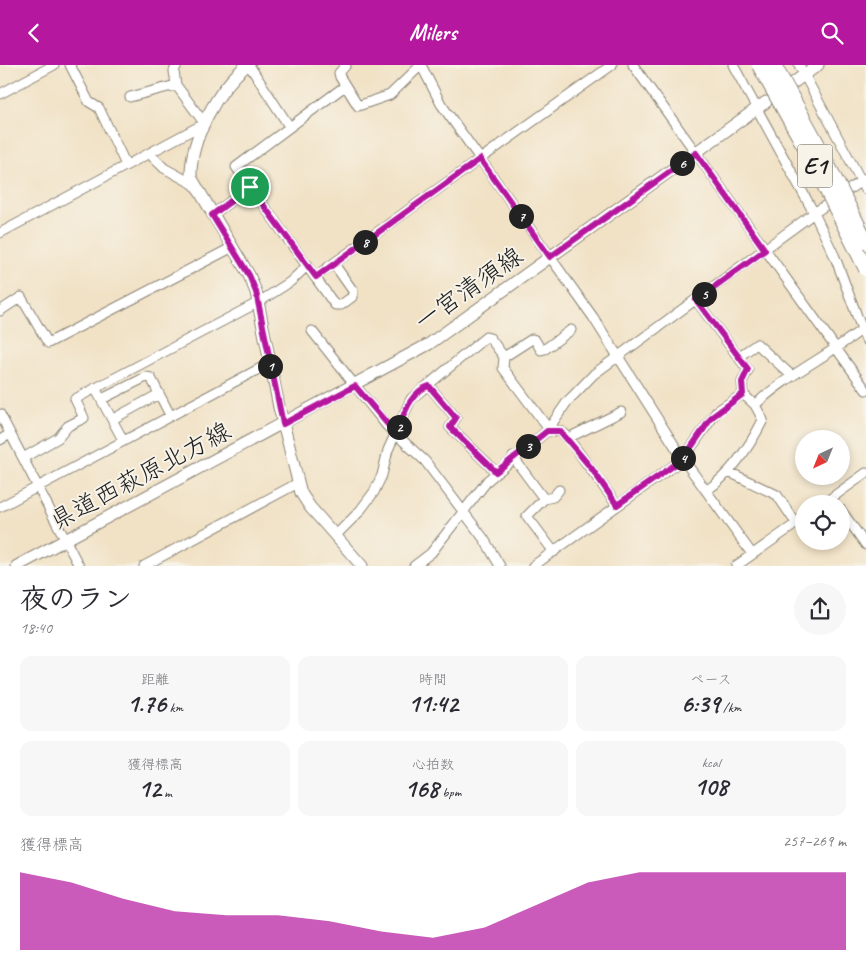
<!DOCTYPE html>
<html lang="ja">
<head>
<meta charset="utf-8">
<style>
	:root { --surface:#fff; --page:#f7f7f7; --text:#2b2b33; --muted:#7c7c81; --accent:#b5179e }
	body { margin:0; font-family:Caveat,"Klee One",sans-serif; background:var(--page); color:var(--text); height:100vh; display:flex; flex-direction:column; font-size:19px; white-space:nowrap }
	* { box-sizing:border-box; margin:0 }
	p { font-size:16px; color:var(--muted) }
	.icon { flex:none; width:28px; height:28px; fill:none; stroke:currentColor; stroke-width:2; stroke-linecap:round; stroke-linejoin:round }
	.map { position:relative; height:501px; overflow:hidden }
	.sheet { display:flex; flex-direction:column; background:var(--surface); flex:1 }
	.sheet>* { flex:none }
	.needle { width:32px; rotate:223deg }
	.controls { position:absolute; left:795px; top:365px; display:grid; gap:10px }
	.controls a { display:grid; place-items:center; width:55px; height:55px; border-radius:50%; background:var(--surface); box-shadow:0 2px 8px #0003; font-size:25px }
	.pin { position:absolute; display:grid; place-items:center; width:42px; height:42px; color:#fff; margin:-21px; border:2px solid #fff; border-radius:50%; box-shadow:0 1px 5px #0007 }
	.km { position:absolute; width:25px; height:25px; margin:-12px; border-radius:50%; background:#222; color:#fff; font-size:14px; line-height:25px; text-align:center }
	.round { display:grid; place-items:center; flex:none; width:52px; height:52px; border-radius:26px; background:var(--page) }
	.overview { display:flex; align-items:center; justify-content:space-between; height:85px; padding:0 20px }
	h1 { font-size:28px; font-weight:700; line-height:38px }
	.metrics { display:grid; grid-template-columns:repeat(3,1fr); gap:8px; height:85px; padding:5px 20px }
	.metrics div { display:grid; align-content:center; border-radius:12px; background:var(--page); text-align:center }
	.metrics b { font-size:25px; font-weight:700 }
	.metrics small { font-size:14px; font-weight:400 }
	.metrics p { font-size:14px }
	.chart { height:140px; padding:10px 20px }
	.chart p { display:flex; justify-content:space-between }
	.chart svg { width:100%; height:90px; margin-top:5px; fill:var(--accent); opacity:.7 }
	header { display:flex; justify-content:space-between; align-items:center; height:65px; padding:0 20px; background:var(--accent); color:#fff; font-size:22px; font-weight:700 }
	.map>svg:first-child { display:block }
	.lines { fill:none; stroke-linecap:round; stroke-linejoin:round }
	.minor-casing { stroke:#867f71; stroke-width:11 }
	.major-casing { stroke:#867f71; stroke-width:13 }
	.minor { stroke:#fff; stroke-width:9 }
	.major { stroke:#fff; stroke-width:11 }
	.highway-bridge-casing { stroke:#867f71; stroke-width:16; stroke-linecap:butt }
	.highway-bridge { stroke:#fff; stroke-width:14 }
	.route-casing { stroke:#fff; stroke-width:10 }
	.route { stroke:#b5179e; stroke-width:6 }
	.labels { text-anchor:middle; stroke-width:4; stroke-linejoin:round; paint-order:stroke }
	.shield { fill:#f7f3e8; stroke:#5e5c59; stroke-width:1 }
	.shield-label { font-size:24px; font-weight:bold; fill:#1c1c1c }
	.street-label { font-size:25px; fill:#1c1c1c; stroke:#f7f3e8 }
</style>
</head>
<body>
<header><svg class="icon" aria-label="back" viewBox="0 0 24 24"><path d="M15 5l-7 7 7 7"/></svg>Milers<svg class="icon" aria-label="search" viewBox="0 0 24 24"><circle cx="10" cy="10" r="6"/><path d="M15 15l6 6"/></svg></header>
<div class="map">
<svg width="866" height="501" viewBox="0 0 866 501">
	<rect width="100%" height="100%" fill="#f7f3e8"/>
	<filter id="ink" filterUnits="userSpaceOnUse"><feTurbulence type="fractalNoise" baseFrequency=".02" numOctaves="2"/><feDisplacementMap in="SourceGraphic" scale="10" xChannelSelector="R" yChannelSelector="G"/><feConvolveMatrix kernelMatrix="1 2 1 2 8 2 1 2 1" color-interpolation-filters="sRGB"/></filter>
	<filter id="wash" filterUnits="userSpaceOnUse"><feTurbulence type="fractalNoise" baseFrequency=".0096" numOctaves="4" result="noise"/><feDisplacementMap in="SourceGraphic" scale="20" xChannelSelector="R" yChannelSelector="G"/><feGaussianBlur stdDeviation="1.12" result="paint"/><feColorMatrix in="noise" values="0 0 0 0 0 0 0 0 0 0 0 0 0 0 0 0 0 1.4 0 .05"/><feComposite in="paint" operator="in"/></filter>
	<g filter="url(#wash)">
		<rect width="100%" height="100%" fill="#f1e2c6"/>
	</g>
	<g filter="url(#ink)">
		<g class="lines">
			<defs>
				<path id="minor" d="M70,0L89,37L99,43L126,100
					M177,0L174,6L176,20L205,59
					M249,0L289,61
					M346,0L339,8L340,12L358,41L390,30L421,0
					M421,0L441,39L593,252L683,394L752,489
					M633,0L866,325
					M733,0L814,148L835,192L866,275
					M799,0L866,125
					M0,29L54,0
					M130,32L176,20
					M149,88L164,103L193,119
					M212,150L250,122
					M0,168L198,62L203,64
					M334,199L353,226L352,232L341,240H335L236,102L345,21
					M316,211L612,0
					M696,235L748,305L742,317L743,329L755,340L763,355C749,383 732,408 706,426
					M0,246L21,232L48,278L231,183
					M312,266L387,361L425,396L484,474L500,501
					M738,292L757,279L791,310
					M429,321L456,353L450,362L496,407
					M95,323L123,375
					M102,334L146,312L151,313L170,350
					M755,340C789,308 829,291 865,262
					M0,349L79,501
					M113,354L159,329
					M548,363L503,303L504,292L532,274L535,275L541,285L545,284L571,265
					M547,366H560L568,373L617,440
					M568,373L621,347
					M0,375L10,369
					M513,392L544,434L553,432L559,425
					M23,393L58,373L68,361L84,353L75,334L259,237L290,217L308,200
					M729,407L777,430L796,458
					M544,434L527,451L554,487
					M823,439L866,408
					M0,442L270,298
					M841,445L866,480
					M335,471L359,447L374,427L382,410L388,385L411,334L486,272L490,273L504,292
					M144,501L298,418
					M414,501L431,488L488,415L547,366L567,337L594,309L814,148L866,113
					M533,501L683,394L717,346L743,329
					M736,501L804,453"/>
				<path id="major" d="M247,0C218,24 190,73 191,112L249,210L256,227L279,342L301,428L310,442L362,501
					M793,18L818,0
					M17,501L429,279L766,37"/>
			</defs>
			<use href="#minor" class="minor-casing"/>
			<use href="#major" class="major-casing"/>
			<use href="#minor" class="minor"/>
			<use href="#major" class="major"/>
			<defs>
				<path id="highway-bridge" d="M759,0L806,84L866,204
					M774,0L817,78L866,176"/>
			</defs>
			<use href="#highway-bridge" class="highway-bridge-casing"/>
			<use href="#highway-bridge" class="highway-bridge"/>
		</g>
	</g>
	<g class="lines" filter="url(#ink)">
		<defs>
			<path id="route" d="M696,88L765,185L696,235L748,304L742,317L743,329L712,352L683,394L617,440L592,404L560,366H547L496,407L450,362L456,353L429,321C409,327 403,353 396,369L355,321L283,359L256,227L249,210L212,150L250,122L316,212L480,94L550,192Z"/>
		</defs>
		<use href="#route" class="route-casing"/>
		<use href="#route" class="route"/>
	</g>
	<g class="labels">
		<rect class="shield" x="797.5" y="79.5" width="35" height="43" rx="4"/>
		<g class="shield-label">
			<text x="815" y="109">E1</text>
		</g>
		<g class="street-label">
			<text transform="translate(468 223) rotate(-35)" y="9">一宮清須線</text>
			<text transform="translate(140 410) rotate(-28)" y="9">県道西萩原北方線</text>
		</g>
	</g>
</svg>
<div class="controls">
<a><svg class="needle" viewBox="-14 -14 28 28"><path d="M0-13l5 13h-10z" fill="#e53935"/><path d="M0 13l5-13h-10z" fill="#7c7c81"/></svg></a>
<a><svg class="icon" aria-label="locate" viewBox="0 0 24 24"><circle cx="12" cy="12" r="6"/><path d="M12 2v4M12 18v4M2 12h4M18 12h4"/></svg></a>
</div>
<div class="pin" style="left:250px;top:122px;background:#1e9e55"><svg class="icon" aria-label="arrive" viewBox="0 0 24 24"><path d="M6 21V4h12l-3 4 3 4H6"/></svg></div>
<b class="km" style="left:270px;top:301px">1</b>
<b class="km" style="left:399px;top:362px">2</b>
<b class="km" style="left:528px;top:381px">3</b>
<b class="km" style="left:683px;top:393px">4</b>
<b class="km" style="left:704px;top:229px">5</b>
<b class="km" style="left:682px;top:98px">6</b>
<b class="km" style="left:521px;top:151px">7</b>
<b class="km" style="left:365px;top:177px">8</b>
</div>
<section class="sheet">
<div class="overview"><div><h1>夜のラン</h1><p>18:40</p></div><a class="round"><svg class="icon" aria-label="share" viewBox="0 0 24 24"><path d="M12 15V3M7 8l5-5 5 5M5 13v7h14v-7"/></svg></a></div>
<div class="metrics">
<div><p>距離</p><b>1.76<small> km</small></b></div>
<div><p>時間</p><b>11:42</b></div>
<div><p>ペース</p><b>6:39<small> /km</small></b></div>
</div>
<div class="metrics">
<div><p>獲得標高</p><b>12<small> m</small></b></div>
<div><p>心拍数</p><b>168<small> bpm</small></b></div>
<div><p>kcal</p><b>108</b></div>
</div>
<div class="chart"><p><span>獲得標高</span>257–269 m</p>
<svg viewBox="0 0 160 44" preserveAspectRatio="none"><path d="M0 44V6L10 11L20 19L30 25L40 27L50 27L60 30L70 35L80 38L90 33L100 22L110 11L120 6L130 6L140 6L150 6L160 6V44z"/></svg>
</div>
</section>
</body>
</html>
